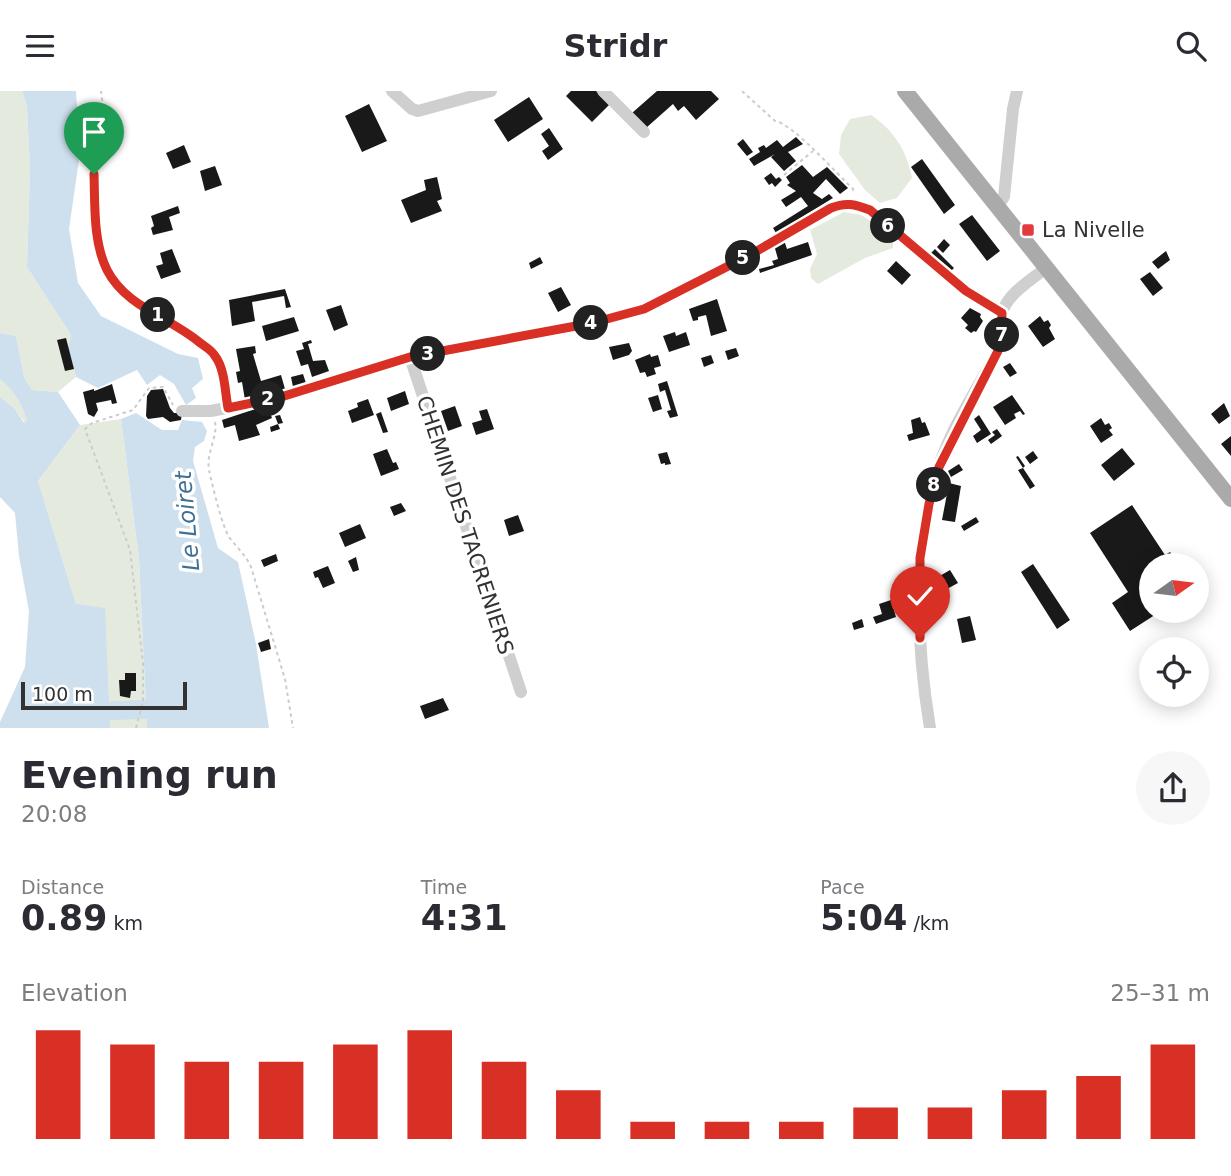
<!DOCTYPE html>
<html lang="en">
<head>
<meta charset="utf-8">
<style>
	:root { --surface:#fff; --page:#f7f7f7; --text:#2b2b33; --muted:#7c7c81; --accent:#d93025 }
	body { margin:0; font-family:"DejaVu Sans",sans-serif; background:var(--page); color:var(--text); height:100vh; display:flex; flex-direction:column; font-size:26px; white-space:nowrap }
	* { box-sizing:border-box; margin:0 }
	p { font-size:23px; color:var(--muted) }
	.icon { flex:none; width:38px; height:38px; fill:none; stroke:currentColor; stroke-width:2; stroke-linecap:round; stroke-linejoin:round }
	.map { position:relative; height:637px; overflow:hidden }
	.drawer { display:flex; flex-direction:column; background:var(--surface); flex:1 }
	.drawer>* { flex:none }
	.needle { width:46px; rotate:76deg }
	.tools { position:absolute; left:1139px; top:462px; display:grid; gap:14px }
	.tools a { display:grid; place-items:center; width:70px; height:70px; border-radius:50%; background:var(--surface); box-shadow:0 4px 18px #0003; font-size:35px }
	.scale { position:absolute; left:21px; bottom:18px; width:166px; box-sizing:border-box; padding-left:7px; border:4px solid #323232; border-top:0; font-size:19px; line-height:24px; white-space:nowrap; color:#323232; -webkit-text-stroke:5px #fff; paint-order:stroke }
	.pin { position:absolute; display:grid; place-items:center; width:60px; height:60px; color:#fff; margin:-72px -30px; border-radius:50% 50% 50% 0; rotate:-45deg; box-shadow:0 0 7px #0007 }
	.pin .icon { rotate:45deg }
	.km { position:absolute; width:35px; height:35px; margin:-18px; border-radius:50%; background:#222; color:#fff; font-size:19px; line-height:35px; text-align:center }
	.round { display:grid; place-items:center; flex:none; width:74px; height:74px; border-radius:37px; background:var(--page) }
	.head { display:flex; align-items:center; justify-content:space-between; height:119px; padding:0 21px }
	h1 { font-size:38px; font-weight:800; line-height:52px }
	.metrics { display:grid; grid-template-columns:repeat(3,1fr); gap:10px; height:119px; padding:7px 21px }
	.metrics div { display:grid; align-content:center }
	.metrics b { font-size:35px; font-weight:800 }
	.metrics small { font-size:19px; font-weight:400 }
	.metrics p { font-size:19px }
	.chart { height:196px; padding:14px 21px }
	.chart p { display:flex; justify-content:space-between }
	.chart svg { width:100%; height:126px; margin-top:7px; stroke:var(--accent); stroke-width:6 }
	header { display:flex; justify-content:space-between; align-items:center; height:91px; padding:0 21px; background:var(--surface); font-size:32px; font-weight:800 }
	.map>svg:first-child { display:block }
	.green { fill:#e4ebde }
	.water { fill:#cedfed }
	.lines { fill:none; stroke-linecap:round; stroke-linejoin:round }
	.river { stroke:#cedfed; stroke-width:19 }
	.building { fill:#191919 }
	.path { stroke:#ccc; stroke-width:2; stroke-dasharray:3.5 3.5; stroke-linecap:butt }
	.minor { stroke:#cfcfcf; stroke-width:12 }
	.major { stroke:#aaa; stroke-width:16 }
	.route-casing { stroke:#fff; stroke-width:14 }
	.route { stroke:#d93025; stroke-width:9 }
	.poi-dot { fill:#e33a3e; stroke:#fff; stroke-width:2.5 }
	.labels { text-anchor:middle; stroke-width:7; stroke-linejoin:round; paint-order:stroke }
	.poi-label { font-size:21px; fill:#323232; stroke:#fff; text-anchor:start }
	.street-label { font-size:21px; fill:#323232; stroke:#fff }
	.water-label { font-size:23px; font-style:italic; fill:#406f94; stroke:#fff }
</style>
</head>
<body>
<header><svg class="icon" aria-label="menu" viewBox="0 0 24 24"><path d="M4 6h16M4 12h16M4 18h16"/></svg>Stridr<svg class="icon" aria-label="search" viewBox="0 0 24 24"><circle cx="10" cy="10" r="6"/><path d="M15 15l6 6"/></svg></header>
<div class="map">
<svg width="1231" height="637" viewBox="0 0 1231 637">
	<rect width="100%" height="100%" fill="#fff"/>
	<path class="green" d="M0,0H22L27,16L30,79L27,176L71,244L68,256L76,286L58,301L32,299L24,286L16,245L0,242Z
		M871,24C894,39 907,60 912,87L897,107L880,112L865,99L839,63L841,44L850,28Z
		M844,121L861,124L893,144V157L865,167L818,193L811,187L810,178L817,163L810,139Z
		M0,288C14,300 21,311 27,329L25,332L15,318L0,306Z
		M121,328L139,468L147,637H108L76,513L38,390L80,334Z"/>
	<path class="water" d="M22,0H76L80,62L69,138L78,192L101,225L178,263L198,267L203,288L192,297L196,307L186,314L174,293L160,284L147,294L137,279L98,297L76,286L58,301L80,334L38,390L76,513L105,517L110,637H0V631L25,576L29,520L19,465L15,422L0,406V306L15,318L24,332L27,329C21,311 14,300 0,288V242L16,245L24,286L32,299L58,301L76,286L68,256L71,244L27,176L30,79L27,16Z
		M136,322L162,339H178L182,329L202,331L207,340L204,350L195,356L193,370L218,457L238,471L256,553L269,637H147L139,468L121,328Z"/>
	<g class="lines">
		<path class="river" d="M83,621L172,617"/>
	</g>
	<path class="building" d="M571,0H596L610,13L592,31L566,5Z
		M657,0H711L719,8L696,29L684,15L678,20L673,13L646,37L632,22Z
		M529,6L543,28L508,51L494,29Z
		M369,13L387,50L362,61L345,25Z
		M549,37L563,58L548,69L542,60L549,55L541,43Z
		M796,46L803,53L788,61L796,70L784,80L771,66L775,63L754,75L749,68L760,61L758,57L764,54L766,57L777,49L783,56Z
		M743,48L753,61L747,65L737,53Z
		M184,54L191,71L173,78L166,62Z
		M922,68L955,114L944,123L911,76Z
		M802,74L813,86L827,76L848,97L840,103L826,88L813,102L822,108L829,103L833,107L776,142L773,137L808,115L801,106L786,116L781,109L796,100L787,94L790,92L786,86Z
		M215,75L222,94L205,100L200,80Z
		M771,82L776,88L779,86L782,89L775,96L772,92L769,94L764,87Z
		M437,86L442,108L437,110L442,120L411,132L401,109L426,99L424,89Z
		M178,115L180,122L169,126L173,139L153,144L151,137L154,135L151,125Z
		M972,124L1000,160L987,170L959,133Z
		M944,148L950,154L943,162L937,156Z
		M784,149L787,158L808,151L812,164L760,182L759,178L774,174L772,170L778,168L774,154Z
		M172,158L181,181L161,188L156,175L163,173L160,162Z
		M935,158L954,177L951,180L931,162Z
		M1166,160L1170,169L1158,178L1152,171Z
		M540,166L543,172L531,178L529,172Z
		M896,170L911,184L902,194L887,180Z
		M1150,181L1163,197L1153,205L1140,188Z
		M561,196L571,214L558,221L548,202Z
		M285,198L291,216L286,217L284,205L252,211L255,230L232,235L229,209Z
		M717,208L727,240L711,245L706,224L698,226V229L693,230L689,218Z
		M341,214L348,234L334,240L326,219Z
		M970,217L981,223L980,226L983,230L976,241L974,240L971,242L965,237L968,234L961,227Z
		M1040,225L1044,231L1048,229L1051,234L1049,237L1055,248L1043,256L1028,235Z
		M294,226L299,240L266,250L262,235Z
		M675,241L676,245L686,241L690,254L669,261L663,245Z
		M66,247L74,278L65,280L57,249Z
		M311,249L312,252L308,253L313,270L325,269L329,280L312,286L308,273L301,275L296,260L304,258L302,252Z
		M629,252L632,260L629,264L613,269L609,256Z
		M255,255L256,262L253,263L261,290L281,284L285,298L245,309L242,291L238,292L236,281L240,280L236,258Z
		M736,257L739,265L728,269L725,260Z
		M650,263L651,266L658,264L661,275L654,277L656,283L647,286L645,281L640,282L635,269Z
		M711,264L714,272L704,276L701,267Z
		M1010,272L1017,282L1010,286L1003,276Z
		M303,283L306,292L293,296L291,286Z
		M667,290L678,325L670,327L667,320L671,319L665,299L660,301L658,293Z
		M112,293L117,312L112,313L111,309L96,312L98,319L94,326L88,323L83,301L94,298V300L97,299Z
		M163,298L170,317L174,322H182L181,329L170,331L163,326L148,328L146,325L147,305L151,299Z
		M405,300L409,313L391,320L387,307Z
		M658,304L662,318L653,321L648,307Z
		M1012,304L1025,323L1023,324L1020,320L1014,323L1016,327L1005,334L993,316Z
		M368,308L374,324L352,332L348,320L358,316L357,312Z
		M1224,312L1230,325L1219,333L1211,323Z
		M267,314L272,327L256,334L260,344L239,350L235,334L224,337L222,329Z
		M455,315L462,335L448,340L441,320Z
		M487,318L494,338L476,344L472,332L482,329L479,320Z
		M381,321L388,341L383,342L376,323Z
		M280,324L283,332L278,333L280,338L271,341L270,336L278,333L275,325Z
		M979,324L991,343L977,352L973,345L981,339L974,328Z
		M920,326L922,332L925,331L930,344L909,350L907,344L913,342L911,329Z
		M1101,327L1105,334L1109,332L1112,337L1109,339L1113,344L1101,352L1090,335Z
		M997,338L1002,345L991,353L988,349L995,344L992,341Z
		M1231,345V365L1221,353Z
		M1122,357L1135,373L1114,390L1101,374Z
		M387,358L393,372L396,371L399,378L381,385L373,363Z
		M1033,360L1038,367L1030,373L1025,366Z
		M667,361L671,373L665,374V372L661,373L658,363Z
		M1018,365L1025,375L1023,377L1035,395L1030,398L1018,379L1023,377L1016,366Z
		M959,373L963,379L951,386L948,380Z
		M949,392L961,395L955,431L942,429Z
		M401,412L406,420L394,425L390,416Z
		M1132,414L1165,464L1170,461L1179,474H1152V520H1161L1130,540L1112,512L1128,501L1090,442Z
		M518,424L524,440L509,445L504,429Z
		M976,426L979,431L964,440L961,435Z
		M360,433L366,447L345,456L339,442Z
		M276,463L278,470L264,476L261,469Z
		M356,466L359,479L353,481L348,470Z
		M1033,473L1070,529L1057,538L1021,481Z
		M328,475L335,492L323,497L318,486L315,487L313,481Z
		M950,479L958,492L945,499L938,486Z
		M891,509L896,526L876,533L873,526L882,523L879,513Z
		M970,525L976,549L962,552L957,528Z
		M862,528L864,536L854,539L852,532Z
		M269,548L271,558L261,561L258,552Z
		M125,582H136V600H131L130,607L120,605L119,589H125Z
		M443,607L449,619L425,628L420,615Z"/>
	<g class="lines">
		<path class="path" d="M742,0L775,30C792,32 838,84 853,98V101
			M98,71L107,45L101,0
			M784,84L813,60
			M215,331C218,346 206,361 209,379C212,393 222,435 229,446C237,457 246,464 251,476L285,588L293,637
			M136,637L143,611V572L130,459L85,338L92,332L133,319L149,297L163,296L173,314"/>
		<path class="minor" d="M392,0L412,18L418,20L491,0
			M603,0L644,41
			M94,83C95,113 93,151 107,179C126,216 169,226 199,251C204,255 211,259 215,265C225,278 225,301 228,317
			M997,115L1004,106L1013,18L1017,0
			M410,266L521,601
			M182,320H211L281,306L410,266L592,232L644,218L750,164L831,117C846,111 854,113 870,119L966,200L1002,222
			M930,637C916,552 912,461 938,378C951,337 978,297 998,259C1005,246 999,235 1002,222C1007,203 1032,188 1046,177"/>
		<path class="major" d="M905,0L1231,408"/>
	</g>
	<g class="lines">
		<defs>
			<path id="route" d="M94,83C95,113 93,151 107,179C126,216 169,226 199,251C204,255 212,259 215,265C225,278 225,301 228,317L281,306L410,266L592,232L644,218L750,164L831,117C846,111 854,113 870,119L966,200L1002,222L1001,254L939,376L929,413L920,467V547"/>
		</defs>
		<use href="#route" class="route-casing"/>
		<use href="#route" class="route"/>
	</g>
	<rect class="poi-dot" x="1021" y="132" width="14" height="14" rx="3.5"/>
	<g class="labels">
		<g class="poi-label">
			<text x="1042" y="146">La Nivelle</text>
		</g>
		<g class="street-label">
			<text transform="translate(465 434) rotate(72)" y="7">CHEMIN DES TACRENIERS</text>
		</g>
		<g class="water-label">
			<text transform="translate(187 430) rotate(-95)" y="8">Le Loiret</text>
		</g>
	</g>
</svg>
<div class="tools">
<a><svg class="needle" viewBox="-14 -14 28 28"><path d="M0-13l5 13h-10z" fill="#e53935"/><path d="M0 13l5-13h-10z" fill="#7c7c81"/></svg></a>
<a><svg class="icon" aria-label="locate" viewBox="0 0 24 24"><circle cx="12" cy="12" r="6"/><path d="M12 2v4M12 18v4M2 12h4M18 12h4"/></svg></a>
</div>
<div class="scale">100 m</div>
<div class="pin" style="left:94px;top:83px;background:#1e9e55"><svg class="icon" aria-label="arrive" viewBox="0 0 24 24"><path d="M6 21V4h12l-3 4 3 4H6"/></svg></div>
<div class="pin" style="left:920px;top:547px;background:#d93025"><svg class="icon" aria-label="check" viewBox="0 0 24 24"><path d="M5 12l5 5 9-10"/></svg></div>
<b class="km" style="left:158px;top:224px">1</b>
<b class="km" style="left:268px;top:308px">2</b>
<b class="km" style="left:428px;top:263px">3</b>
<b class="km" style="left:591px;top:232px">4</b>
<b class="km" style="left:743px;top:167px">5</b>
<b class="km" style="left:888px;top:135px">6</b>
<b class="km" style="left:1002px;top:244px">7</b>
<b class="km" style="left:934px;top:394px">8</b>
</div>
<section class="drawer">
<div class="head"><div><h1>Evening run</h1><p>20:08</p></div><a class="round"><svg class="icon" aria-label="share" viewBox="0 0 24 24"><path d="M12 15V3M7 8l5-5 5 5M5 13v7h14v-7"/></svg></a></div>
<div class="metrics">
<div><p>Distance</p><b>0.89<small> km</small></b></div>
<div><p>Time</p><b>4:31</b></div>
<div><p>Pace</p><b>5:04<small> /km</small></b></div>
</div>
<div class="chart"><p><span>Elevation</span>25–31 m</p>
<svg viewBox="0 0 160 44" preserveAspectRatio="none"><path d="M5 44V6M15 44V11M25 44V17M35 44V17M45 44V11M55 44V6M65 44V17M75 44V27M85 44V38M95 44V38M105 44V38M115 44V33M125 44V33M135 44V27M145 44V22M155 44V11"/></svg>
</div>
</section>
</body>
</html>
